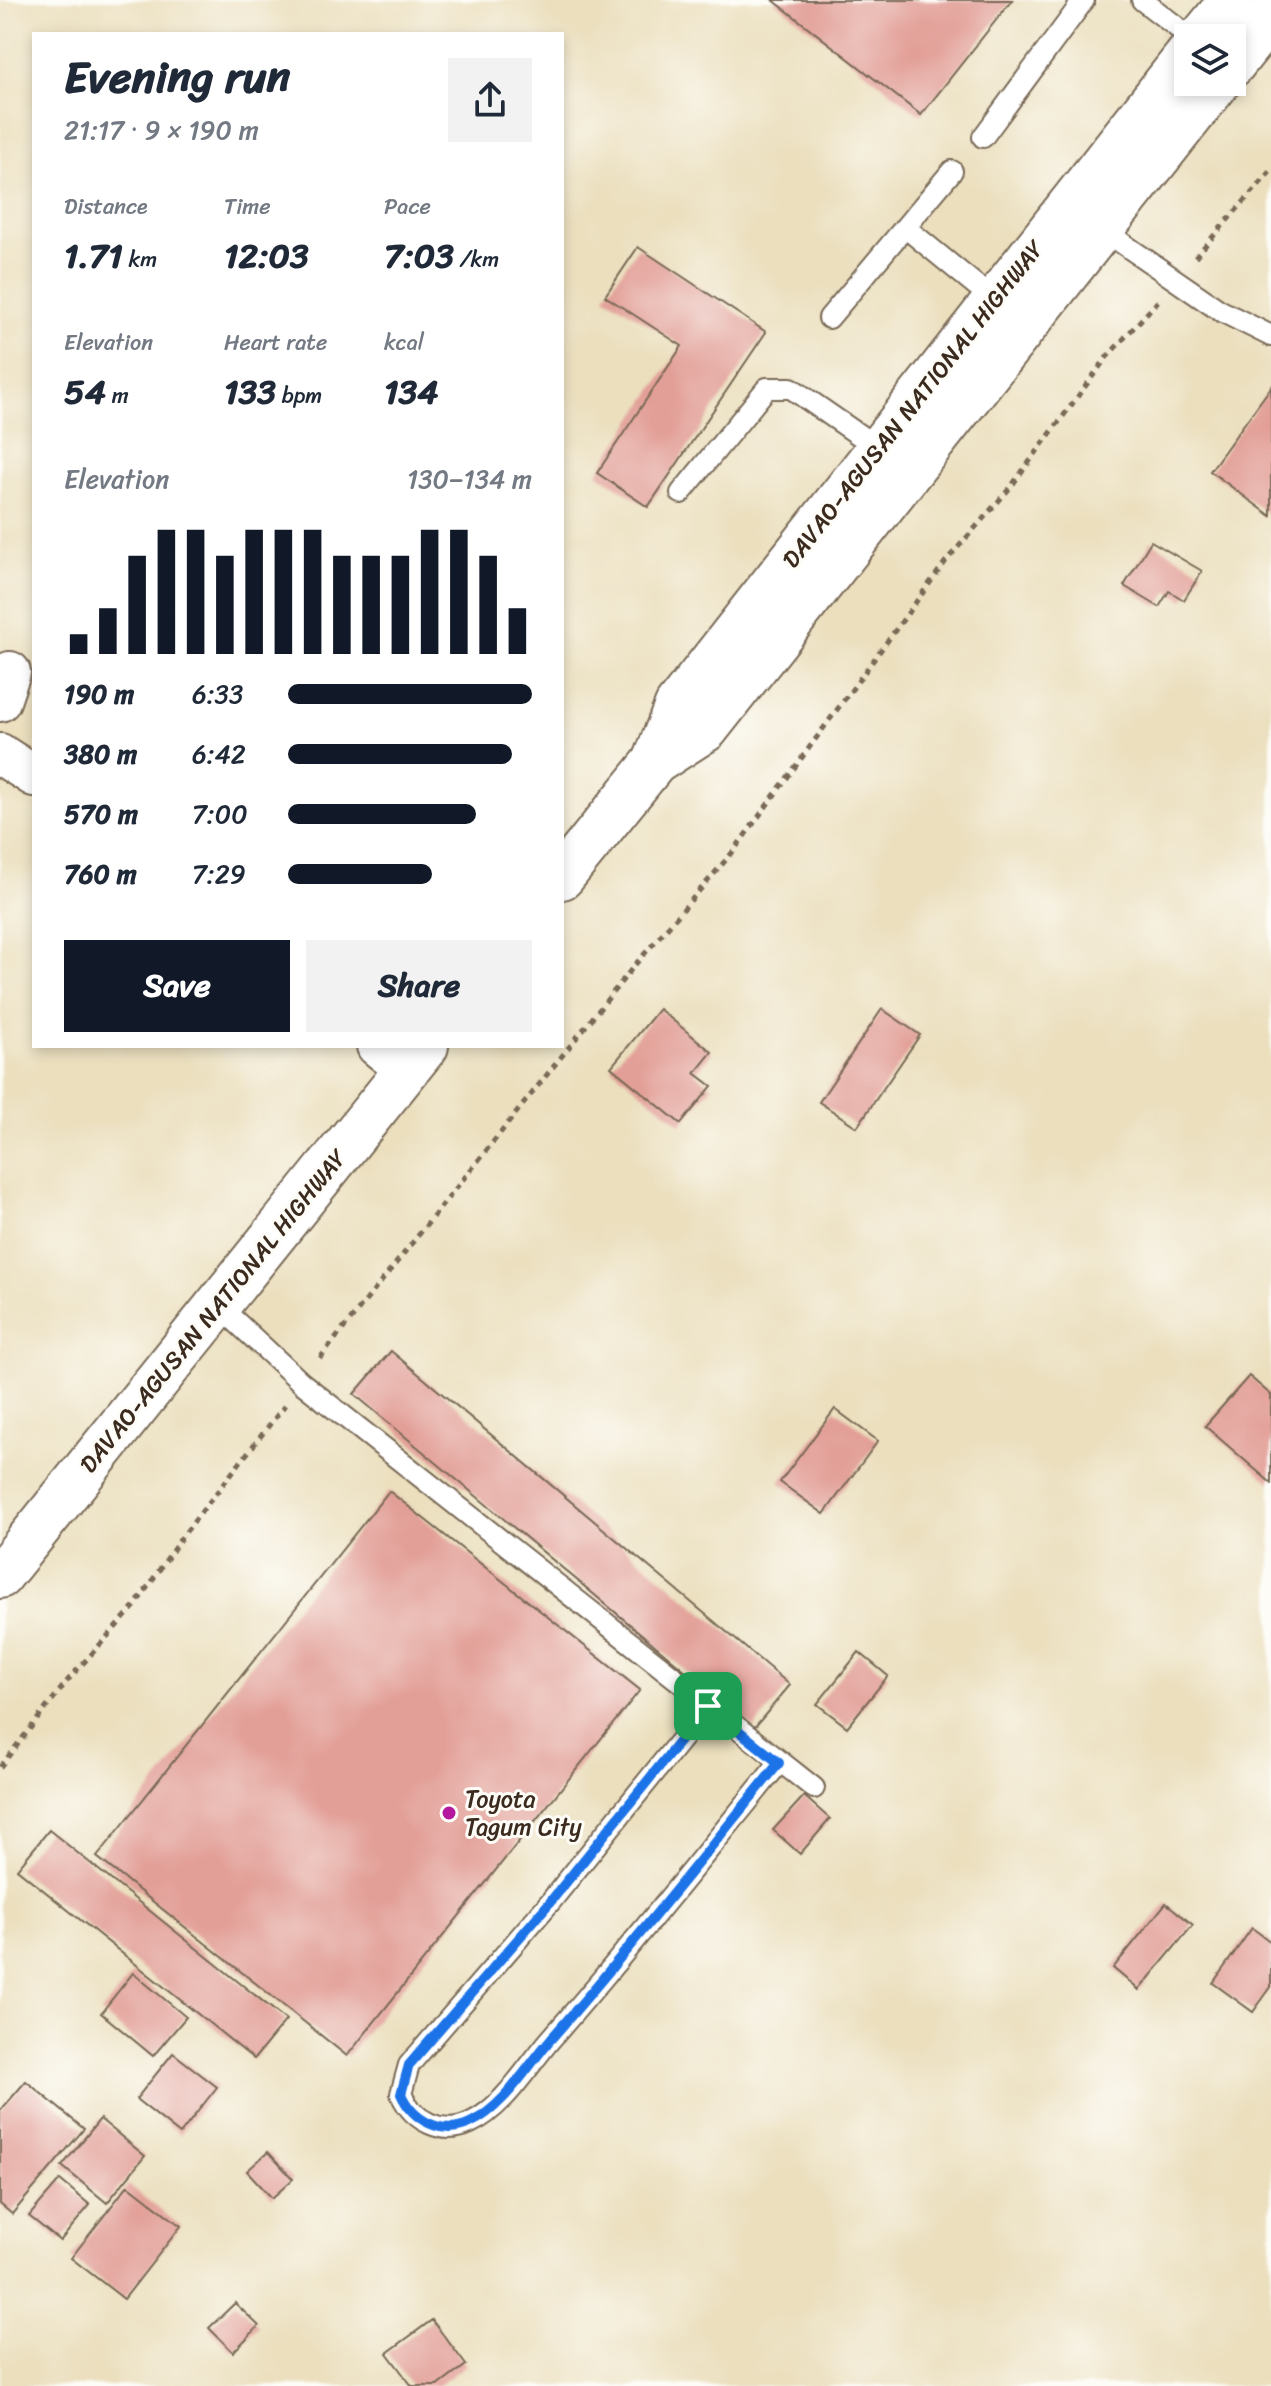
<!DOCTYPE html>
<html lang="en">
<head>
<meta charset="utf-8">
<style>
	:root { --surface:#fff; --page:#f2f2f3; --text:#1f2937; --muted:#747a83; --accent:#111827 }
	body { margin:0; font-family:Sriracha,sans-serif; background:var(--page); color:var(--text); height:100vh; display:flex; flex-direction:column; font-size:30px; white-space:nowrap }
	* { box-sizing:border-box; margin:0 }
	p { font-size:26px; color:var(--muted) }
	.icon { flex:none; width:44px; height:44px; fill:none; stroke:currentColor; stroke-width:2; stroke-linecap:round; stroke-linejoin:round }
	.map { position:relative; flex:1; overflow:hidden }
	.side { position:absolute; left:32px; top:32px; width:532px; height:1016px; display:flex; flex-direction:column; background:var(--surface); border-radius:0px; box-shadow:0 4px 12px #0003 }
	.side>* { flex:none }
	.controls { position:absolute; left:1174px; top:24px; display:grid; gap:16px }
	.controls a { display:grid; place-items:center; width:72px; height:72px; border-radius:0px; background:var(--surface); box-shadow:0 4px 12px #0003; font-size:40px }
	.pin { position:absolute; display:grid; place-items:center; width:68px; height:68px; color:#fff; margin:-34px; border-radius:16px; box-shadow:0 4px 12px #0006 }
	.round { display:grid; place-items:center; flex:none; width:84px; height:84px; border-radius:0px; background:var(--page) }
	.head { display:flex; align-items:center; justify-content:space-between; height:136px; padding:0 32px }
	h1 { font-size:44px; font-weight:700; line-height:60px }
	.metrics { display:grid; grid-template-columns:repeat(3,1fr); gap:12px; height:136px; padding:8px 32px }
	.metrics div { display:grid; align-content:center }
	.metrics b { font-size:34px; font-weight:700 }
	.metrics small { font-size:22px; font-weight:400 }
	.metrics p { font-size:22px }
	.chart { height:224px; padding:16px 32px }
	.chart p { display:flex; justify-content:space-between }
	.chart svg { width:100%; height:144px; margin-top:8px; stroke:var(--accent); stroke-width:6 }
	.primary-button { display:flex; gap:16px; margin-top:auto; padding:16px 32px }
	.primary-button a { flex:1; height:92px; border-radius:0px; background:var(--accent); color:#fff; font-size:32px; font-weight:700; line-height:92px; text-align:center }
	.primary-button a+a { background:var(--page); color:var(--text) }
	ul { padding:0 32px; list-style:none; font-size:26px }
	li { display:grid; grid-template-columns:128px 96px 1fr; align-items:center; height:60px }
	li i { height:20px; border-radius:10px; background:var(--accent) }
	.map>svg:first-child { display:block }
	.building { fill:#e29f97 }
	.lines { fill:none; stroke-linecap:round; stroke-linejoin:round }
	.service-casing { stroke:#796956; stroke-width:24 }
	.minor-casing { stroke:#796956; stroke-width:44 }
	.trunk-casing { stroke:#796956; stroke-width:48 }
	.path { stroke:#796956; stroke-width:5; stroke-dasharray:6 6; stroke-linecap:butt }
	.service { stroke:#fff; stroke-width:20 }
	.minor { stroke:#fff; stroke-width:40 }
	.trunk { stroke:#fff; stroke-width:44 }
	.route-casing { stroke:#fff; stroke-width:16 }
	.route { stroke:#1a73e8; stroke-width:10 }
	.poi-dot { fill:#b5179e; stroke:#fdfcf7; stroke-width:3 }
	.labels { text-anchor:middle; stroke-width:6; stroke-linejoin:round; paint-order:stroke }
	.street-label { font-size:24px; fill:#3b2a1e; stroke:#fdfcf7 }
	.poi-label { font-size:24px; fill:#3b2a1e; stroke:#fdfcf7; text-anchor:start }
</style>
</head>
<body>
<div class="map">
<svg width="1271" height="2386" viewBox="0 0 1271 2386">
	<rect width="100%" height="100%" fill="#fdfcf7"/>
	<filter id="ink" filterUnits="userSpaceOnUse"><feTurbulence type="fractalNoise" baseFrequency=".0125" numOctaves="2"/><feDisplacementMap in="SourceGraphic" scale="16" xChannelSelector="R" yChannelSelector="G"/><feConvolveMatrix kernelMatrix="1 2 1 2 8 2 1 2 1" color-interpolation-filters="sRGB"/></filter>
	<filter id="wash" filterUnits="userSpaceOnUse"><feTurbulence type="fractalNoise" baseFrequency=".006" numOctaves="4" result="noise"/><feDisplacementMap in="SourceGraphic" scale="32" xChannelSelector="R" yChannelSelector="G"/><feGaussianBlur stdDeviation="1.8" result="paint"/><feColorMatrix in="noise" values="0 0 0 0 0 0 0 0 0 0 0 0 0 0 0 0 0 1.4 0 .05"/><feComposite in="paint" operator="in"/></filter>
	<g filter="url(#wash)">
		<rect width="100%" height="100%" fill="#ebdfbe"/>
		<g id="blocks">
			<path class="building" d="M773,0H1012L921,115Z
				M638,247L766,332L648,507L597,473L682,346L605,296Z
				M1271,387V516L1210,471Z
				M1151,541L1202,571L1184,600L1169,591L1159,607L1124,586Z
				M659,1009L712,1052L695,1073L712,1086L681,1124L611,1067Z
				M882,1009L920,1035L857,1127L819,1102Z
				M391,1351L790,1685L754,1728L354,1394Z
				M1249,1376L1271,1395V1483L1205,1426Z
				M835,1409L878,1441L824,1514L780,1482Z
				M389,1491L640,1690L347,2056L97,1857Z
				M859,1652L888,1676L847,1727L817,1704Z
				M804,1796L830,1819L800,1854L773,1830Z
				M49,1830L286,2020L254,2059L17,1869Z
				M1166,1903L1193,1925L1139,1990L1113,1968Z
				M1252,1928L1271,1942V1987L1253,2012L1213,1983Z
				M133,1973L186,2017L153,2056L101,2013Z
				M173,2053L217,2087L180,2134L136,2099Z
				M26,2081L84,2129L12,2214L0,2204V2111Z
				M100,2119L145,2156L107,2203L62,2166Z
				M268,2152L293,2179L272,2198L247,2171Z
				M60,2180L90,2205L60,2241L29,2216Z
				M128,2185L181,2226L124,2299L71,2258Z
				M235,2303L259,2326L233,2352L209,2328Z
				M432,2320L466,2365L438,2386H412L387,2353Z"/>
		</g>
	</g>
	<g filter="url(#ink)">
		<use href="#blocks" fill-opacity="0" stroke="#796956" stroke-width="2"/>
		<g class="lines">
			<defs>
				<path id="service" d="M1142,0L1191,38
					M983,137L1084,0
					M906,228L994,300
					M1103,230L1219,310L1271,336
					M829,318L952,171
					M681,493L767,388H791L878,448
					M218,1305L302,1383L814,1788
					M708,1706L551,1901L409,2065L401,2094C413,2121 442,2136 470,2123C503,2108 527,2067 550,2040C629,1950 703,1856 779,1763"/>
				<path id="minor" d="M0,701L10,672
					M0,754L34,776
					M377,1046L407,1070"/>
				<path id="trunk" d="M1201,38L1232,0
					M1232,65L1271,16
					M655,762L706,729L1218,82
					M562,877L655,762L677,706L1188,55
					M0,1576L426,1046"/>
			</defs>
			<use href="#service" class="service-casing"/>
			<use href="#minor" class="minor-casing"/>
			<use href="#trunk" class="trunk-casing"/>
			<path class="path" d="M1195,257L1271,171
				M320,1358L634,966L732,853L946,561L1010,488L1107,357L1158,301
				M0,1767L68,1680L134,1607L181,1538L285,1405"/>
			<use href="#service" class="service"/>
			<use href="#minor" class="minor"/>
			<use href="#trunk" class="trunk"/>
		</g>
	</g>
	<g class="lines" filter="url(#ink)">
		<defs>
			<path id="route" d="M708,1706L779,1763C703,1856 629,1950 550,2040C527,2067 503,2108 470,2123C442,2136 413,2121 401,2094L409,2065L551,1901Z"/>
		</defs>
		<use href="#route" class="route-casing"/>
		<use href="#route" class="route"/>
	</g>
	<circle class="poi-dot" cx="449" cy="1813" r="8"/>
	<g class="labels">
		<g class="street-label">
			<text transform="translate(913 404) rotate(-52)" y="8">DAVAO-AGUSAN NATIONAL HIGHWAY</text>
			<text transform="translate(213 1311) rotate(-51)" y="8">DAVAO-AGUSAN NATIONAL HIGHWAY</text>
		</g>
		<g class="poi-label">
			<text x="465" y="1807">Toyota<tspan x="465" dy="28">Tagum City</tspan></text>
		</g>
	</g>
</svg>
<div class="controls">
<a><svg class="icon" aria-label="layers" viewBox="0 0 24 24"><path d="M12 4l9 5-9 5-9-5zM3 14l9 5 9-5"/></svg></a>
</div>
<div class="pin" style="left:708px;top:1706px;background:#1e9e55"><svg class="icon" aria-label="arrive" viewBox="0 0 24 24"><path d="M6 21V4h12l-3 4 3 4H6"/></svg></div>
<section class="side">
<div class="head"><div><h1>Evening run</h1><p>21:17 · 9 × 190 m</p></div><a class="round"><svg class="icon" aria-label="share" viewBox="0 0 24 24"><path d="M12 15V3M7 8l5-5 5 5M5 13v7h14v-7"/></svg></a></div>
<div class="metrics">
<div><p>Distance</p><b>1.71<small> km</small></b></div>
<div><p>Time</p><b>12:03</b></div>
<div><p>Pace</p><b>7:03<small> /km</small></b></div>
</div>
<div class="metrics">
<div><p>Elevation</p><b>54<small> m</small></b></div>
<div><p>Heart rate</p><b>133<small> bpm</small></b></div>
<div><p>kcal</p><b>134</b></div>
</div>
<div class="chart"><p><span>Elevation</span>130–134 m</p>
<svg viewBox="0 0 160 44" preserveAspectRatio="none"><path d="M5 44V38M15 44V30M25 44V14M35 44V6M45 44V6M55 44V14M65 44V6M75 44V6M85 44V6M95 44V14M105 44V14M115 44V14M125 44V6M135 44V6M145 44V14M155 44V30"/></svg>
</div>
<ul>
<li><b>190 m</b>6:33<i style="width:100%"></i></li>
<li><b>380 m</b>6:42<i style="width:92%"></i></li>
<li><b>570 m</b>7:00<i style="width:77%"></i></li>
<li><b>760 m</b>7:29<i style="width:59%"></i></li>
</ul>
<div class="primary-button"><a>Save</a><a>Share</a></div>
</section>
</div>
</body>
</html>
